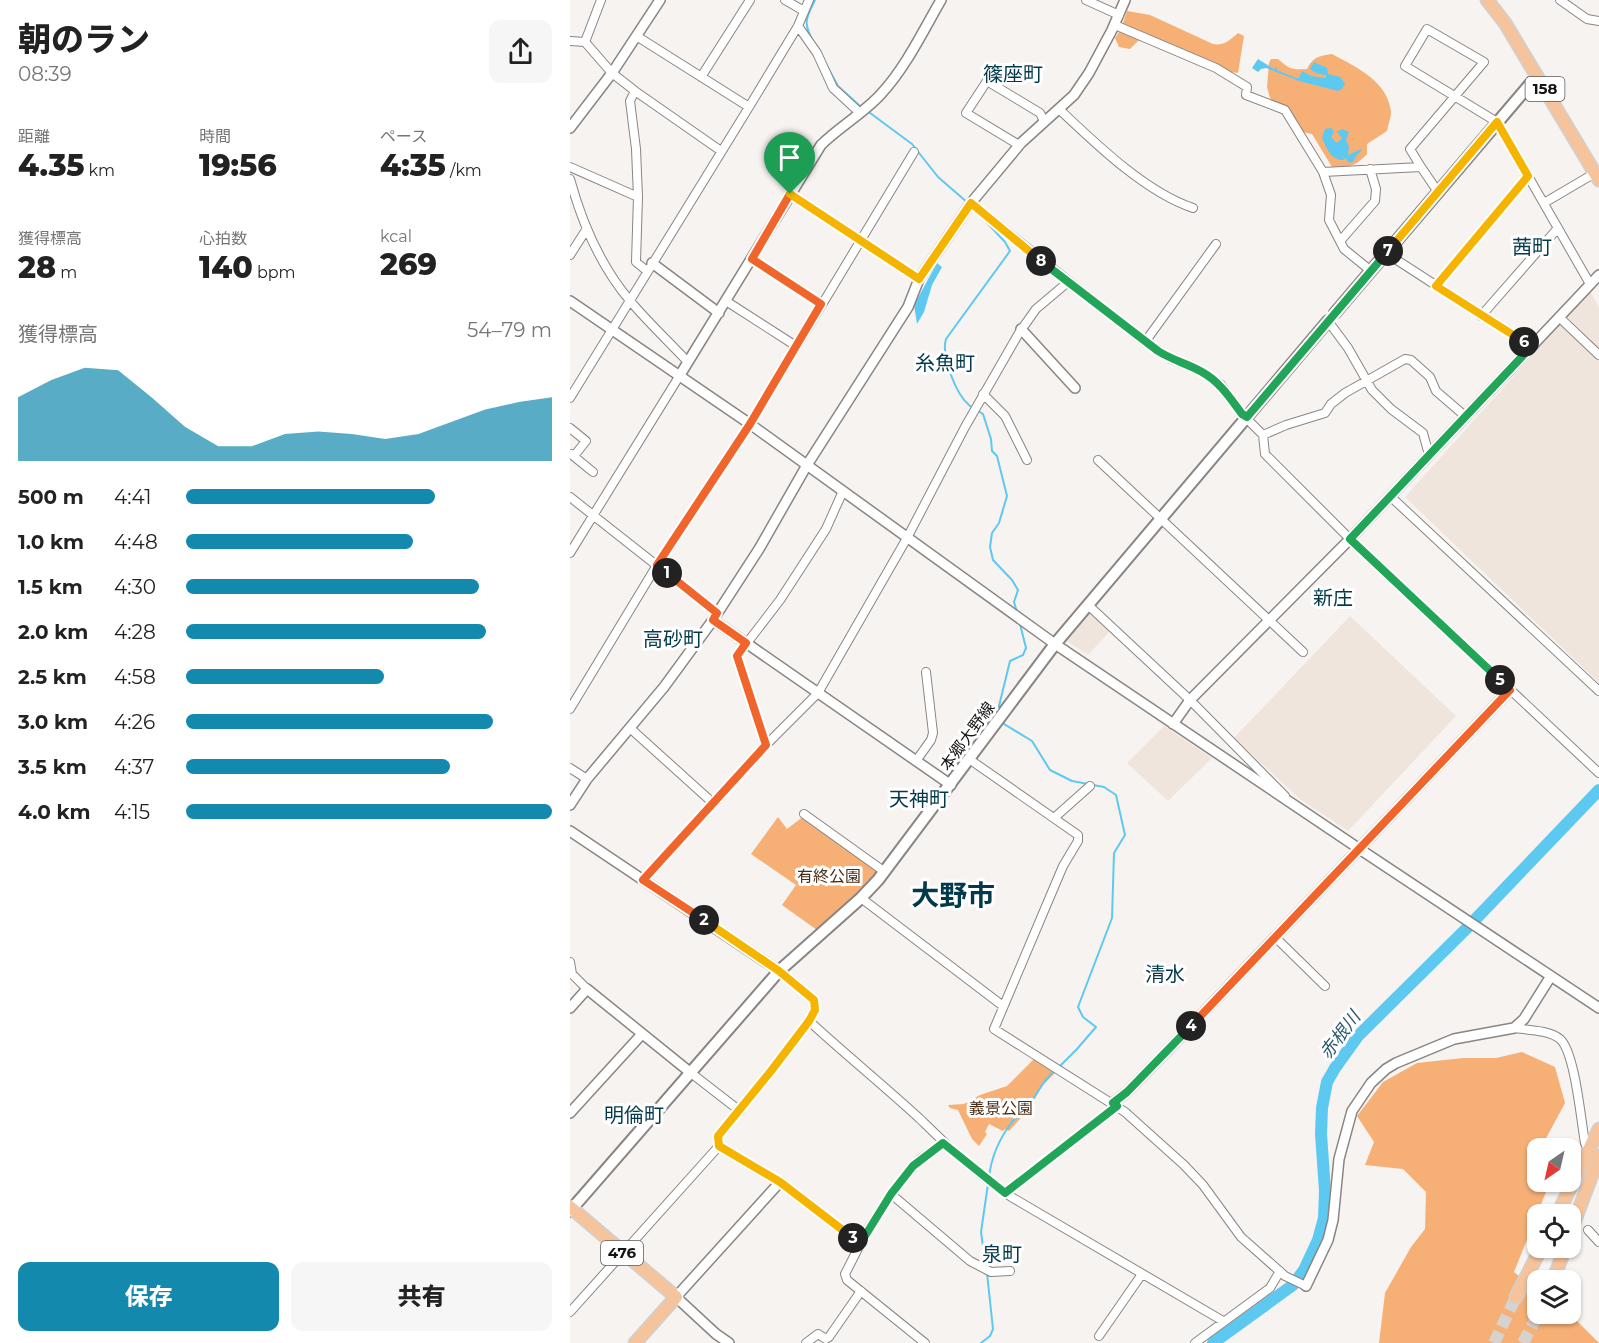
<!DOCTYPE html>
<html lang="ja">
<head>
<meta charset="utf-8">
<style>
	:root { --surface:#fff; --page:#f6f6f6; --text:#222; --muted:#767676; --accent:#1289ad }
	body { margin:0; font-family:Montserrat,"Noto Sans JP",sans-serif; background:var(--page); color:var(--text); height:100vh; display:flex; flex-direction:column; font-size:22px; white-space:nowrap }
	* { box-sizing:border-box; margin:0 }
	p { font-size:20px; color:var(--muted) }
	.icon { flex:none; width:33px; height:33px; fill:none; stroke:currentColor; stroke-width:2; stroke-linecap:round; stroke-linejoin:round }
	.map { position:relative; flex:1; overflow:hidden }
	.sheet { display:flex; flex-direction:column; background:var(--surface); width:570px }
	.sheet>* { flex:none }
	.needle { width:39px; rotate:214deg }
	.controls { position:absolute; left:957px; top:1138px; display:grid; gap:12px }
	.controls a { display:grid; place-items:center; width:54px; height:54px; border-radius:12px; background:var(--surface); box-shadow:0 2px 4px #0004; font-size:30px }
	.pin { position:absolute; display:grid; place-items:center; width:51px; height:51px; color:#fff; margin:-62px -26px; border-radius:50% 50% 50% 0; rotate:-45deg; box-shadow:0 0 6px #0007 }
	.pin .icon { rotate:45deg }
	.km { position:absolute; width:30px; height:30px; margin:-15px; border-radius:50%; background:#222; color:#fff; font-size:16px; line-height:30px; text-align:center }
	.round { display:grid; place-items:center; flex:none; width:63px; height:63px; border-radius:12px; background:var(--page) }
	.overview { display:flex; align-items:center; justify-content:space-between; height:102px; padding:0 18px }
	h1 { font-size:33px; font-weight:800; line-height:45px }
	.stats { display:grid; grid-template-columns:repeat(3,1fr); gap:9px; height:102px; padding:6px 18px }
	.stats div { display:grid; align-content:center }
	.stats b { font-size:30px; font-weight:800 }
	.stats small { font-size:16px; font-weight:400 }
	.stats p { font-size:16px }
	.chart { height:168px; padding:12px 18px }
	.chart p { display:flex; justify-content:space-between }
	.chart svg { width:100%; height:108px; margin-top:6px; fill:var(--accent); opacity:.7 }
	.primary-button { display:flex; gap:12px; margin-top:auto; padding:12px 18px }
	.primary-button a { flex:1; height:69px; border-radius:12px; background:var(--accent); color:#fff; font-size:24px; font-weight:800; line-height:69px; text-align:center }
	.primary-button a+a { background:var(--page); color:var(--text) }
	ul { padding:0 18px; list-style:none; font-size:20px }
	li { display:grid; grid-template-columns:96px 72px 1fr; align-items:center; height:45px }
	li i { height:15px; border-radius:8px; background:var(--accent) }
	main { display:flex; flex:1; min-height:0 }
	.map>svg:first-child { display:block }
	.built { fill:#efe5dd }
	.green { fill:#f6af75 }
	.water { fill:#5ec9f0 }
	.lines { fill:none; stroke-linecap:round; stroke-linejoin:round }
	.stream { stroke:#5ec9f0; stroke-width:2 }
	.river { stroke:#5ec9f0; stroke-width:12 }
	.trunk-tunnel { stroke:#d5d2cf; stroke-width:12; stroke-dasharray:12 6; stroke-linecap:butt }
	.minor-casing { stroke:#898583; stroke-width:10 }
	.tertiary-casing { stroke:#898583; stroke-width:12 }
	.secondary-casing { stroke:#898583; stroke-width:14 }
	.trunk-casing { stroke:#d0d0d0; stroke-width:15 }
	.minor { stroke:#fff; stroke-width:8 }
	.tertiary { stroke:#fff; stroke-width:9 }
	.secondary { stroke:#fff; stroke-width:10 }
	.trunk { stroke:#f6c49c; stroke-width:12 }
	.split-1-casing { stroke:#fff; stroke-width:12 }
	.split-2-casing { stroke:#fff; stroke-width:12 }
	.split-3-casing { stroke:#fff; stroke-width:12 }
	.split-4-casing { stroke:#fff; stroke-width:12 }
	.split-5-casing { stroke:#fff; stroke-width:12 }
	.split-6-casing { stroke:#fff; stroke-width:12 }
	.split-7-casing { stroke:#fff; stroke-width:12 }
	.split-8-casing { stroke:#fff; stroke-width:12 }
	.split-9-casing { stroke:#fff; stroke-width:12 }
	.split-1 { stroke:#f0652b; stroke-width:8 }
	.split-2 { stroke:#f0652b; stroke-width:8 }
	.split-3 { stroke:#f5b400; stroke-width:8 }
	.split-4 { stroke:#22a559; stroke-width:8 }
	.split-5 { stroke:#f0652b; stroke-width:8 }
	.split-6 { stroke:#22a559; stroke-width:8 }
	.split-7 { stroke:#f5b400; stroke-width:8 }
	.split-8 { stroke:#22a559; stroke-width:8 }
	.split-9 { stroke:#f5b400; stroke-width:8 }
	.labels { text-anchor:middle; stroke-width:6; stroke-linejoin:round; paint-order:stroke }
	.shield { fill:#fff; stroke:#5b5a5a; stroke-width:1.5 }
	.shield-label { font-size:15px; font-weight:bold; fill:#151413 }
	.street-label { font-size:16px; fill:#151413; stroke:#fff }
	.park-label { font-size:16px; fill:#4a2d14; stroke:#fff }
	.water-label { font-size:18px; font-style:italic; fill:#2d5a6b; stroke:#fff }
	.quarter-label { font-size:20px; fill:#033a4b; stroke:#fff }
	.town-label { font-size:28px; font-weight:bold; fill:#033a4b; stroke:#fff }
</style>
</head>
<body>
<main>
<section class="sheet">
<div class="overview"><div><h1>朝のラン</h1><p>08:39</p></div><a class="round"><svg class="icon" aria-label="share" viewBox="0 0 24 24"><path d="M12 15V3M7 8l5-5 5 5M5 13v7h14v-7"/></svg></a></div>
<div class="stats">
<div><p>距離</p><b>4.35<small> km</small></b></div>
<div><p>時間</p><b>19:56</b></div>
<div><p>ペース</p><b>4:35<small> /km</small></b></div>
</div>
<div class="stats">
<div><p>獲得標高</p><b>28<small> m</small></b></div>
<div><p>心拍数</p><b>140<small> bpm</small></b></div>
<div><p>kcal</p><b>269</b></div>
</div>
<div class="chart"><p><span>獲得標高</span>54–79 m</p>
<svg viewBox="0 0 160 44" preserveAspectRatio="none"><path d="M0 44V18L10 11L20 6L30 7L40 18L50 30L60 38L70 38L80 33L90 32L100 33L110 35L120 33L130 28L140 23L150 20L160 18V44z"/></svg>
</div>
<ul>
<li><b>500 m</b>4:41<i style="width:68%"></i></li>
<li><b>1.0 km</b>4:48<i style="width:62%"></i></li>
<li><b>1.5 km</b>4:30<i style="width:80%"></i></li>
<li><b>2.0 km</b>4:28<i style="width:82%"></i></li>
<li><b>2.5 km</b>4:58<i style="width:54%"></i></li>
<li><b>3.0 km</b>4:26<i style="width:84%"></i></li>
<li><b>3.5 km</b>4:37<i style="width:72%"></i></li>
<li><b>4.0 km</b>4:15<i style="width:100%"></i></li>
</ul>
<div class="primary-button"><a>保存</a><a>共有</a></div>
</section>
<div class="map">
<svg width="1029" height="1343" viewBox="0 0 1029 1343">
	<rect width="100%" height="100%" fill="#f7f3f0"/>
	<path class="built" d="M1020,291L1029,307V683L835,497Z
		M519,610L541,630L518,655L495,640Z
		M780,616L886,716L778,831L730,799L664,738Z
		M594,726L642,758L598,801L557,763Z"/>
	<path class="green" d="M557,11L580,15L643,44C654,46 660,40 668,33L674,36L668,73L654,71L578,39L568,41L560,49L549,47L545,38L551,29Z
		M762,54C786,67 818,81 821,112C821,118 818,125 817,131L797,144V154C786,166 778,168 762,167L742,134L732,132L700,98L697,87L699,63L701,59H708C719,69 722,70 737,69C743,57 749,56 762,54Z
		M234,816L247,828L310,871L305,879L247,930L212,905L226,885L181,854L208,817L217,829Z
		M952,1052L985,1067L995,1103L974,1142L977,1149H968V1182H980L944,1272L967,1290L968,1314H1000L1029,1343H809L815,1293L841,1247L855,1229L856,1192L833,1169L795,1165L804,1142L787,1116L813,1082L847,1063L893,1058H926Z
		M465,1058L486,1072L472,1086L459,1109L439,1131L435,1129L433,1131L419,1124L415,1132L417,1134L409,1146L402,1139L388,1110L380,1108L378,1105L394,1104L410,1095L437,1086Z"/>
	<path class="water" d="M688,59L704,69L706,67L707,70L726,78H729L732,71L741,76L756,78V75C752,75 742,72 740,69L744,62L757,68L758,74L770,77L775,83L772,89L768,91L729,81L696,68L691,69L688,72L682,68Z
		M761,128L764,132L761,137L767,143L772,138L767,132L772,129L779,132L776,140L779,147L778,155L791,149L792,150L787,155L783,162L779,163L776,158L773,160C760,160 757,148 752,138L755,129Z
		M367,263L372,267L362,285L354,312L347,324L344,305Z"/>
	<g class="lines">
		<path class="stream" d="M244,43C233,23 235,20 245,0
			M257,66L268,86L291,107
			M296,110L342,144L368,177L398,203
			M408,213L435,242L440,251L376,339C371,356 386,395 400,406C404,409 409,411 413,414L421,439L422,451L427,456L437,496L429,523L422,533L420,547L423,560L442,580L448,590L444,602L447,612
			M430,712L429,706L440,661L453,655L456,648L450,624
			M433,720L434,724L462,741L480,770L502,781L518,784
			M489,1067L507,1049L526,1027L513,1017L508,1007L542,918L544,853L555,835L546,795L534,787L523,785
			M419,1178C421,1157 429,1139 442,1122C447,1116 455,1112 459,1105C469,1092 471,1083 484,1071
			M416,1268L411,1232L418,1184
			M411,1343L420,1336L423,1329L417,1273"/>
		<path class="river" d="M643,1343L723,1285L734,1270L748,1240L754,1218L755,1191L751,1134L752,1108L757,1082L765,1068L788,1036L898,927L1029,790"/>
		<path class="trunk-tunnel" d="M924,1343L946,1297
			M953,1343L968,1314"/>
		<defs>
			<path id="minor" d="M215,0L234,11
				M516,0L549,15
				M990,0L1017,19L1029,21
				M545,25L646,68L677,87L676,95L715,110L753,172L761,195L759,220L774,249L801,271
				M228,26L247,53L263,88L289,112
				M68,37L179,107
				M0,41L15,42L42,73L65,91L151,151
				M15,42L31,0
				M131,77L180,0
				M65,91L60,101L66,149L68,197L66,262L77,271
				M489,109C525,143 575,192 623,208
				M449,145L396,113L417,81L470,113L474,121
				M0,167L68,197
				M851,167L840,149L914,62L857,29L835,66L927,122L1020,284
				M753,172L851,167L868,192
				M0,179C12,223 31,267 61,302C79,323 99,342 118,362
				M220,194L349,279
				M401,203L575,342L601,359L632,372L651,385L672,414L693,435L695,454L780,539L1029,773
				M974,203L1025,173
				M771,240L805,201L806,189L800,169
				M816,253L961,347
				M0,255L16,230
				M182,259L251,304
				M866,286L958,176
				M156,301L226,346
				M911,316L988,228
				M989,317L1029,355
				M758,321L778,348L802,390L821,409L853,433L859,455
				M575,342L646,244
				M413,394L435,416L457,460
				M0,398L179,107L228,26L239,0
				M0,428L16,441L4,456
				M693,435L716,425L755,413L761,404L775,393L835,359L841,360L860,377L866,391L895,416
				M1,454L23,472
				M528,460L733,652
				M820,496L1029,691
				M0,497L147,613
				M0,553L110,375
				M518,605L620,700L715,796
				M0,709L87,565L180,424L344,152
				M61,729L143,803
				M196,745L167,656L210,600L256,529L273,491
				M399,759L508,835V841L493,866L424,1029L555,1112L614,1165L633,1185L671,1237L715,1276L736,1286
				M346,761L361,740L363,733L356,672
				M0,768L17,779
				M234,814L315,872
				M484,818L520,786
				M73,880L196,745L248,693L337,538L395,427L449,333L466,309L498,282
				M291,898L433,1006
				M705,937L755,986
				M0,962L2,974L17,989
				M239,1021C275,1054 313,1085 349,1118C379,1147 408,1176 443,1198L653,1321
				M944,1028C958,1030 979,1030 990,1039C1005,1052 1011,1121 1015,1143L1019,1151
				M121,1073L170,1111
				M149,1146L210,1182L290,1244
				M435,1193L547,1106
				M321,1194L400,1261L421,1272L440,1271
				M1018,1230L1029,1242
				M0,1312L149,1146L148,1136L201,1071L239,1021L245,1010L244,1000L209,971
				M529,1336L572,1274
				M236,1343L248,1334L256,1339L259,1337L291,1291
				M355,1343L277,1280L275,1274L298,1229L321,1194L350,1159L373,1143
				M625,1343L700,1288L710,1271"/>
			<path id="tertiary" d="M0,128L42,73L90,0
				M82,263L149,313
				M0,301L180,424L485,644L788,848L1029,1008
				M451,329L505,388
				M110,375L251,145C269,127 294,113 311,94C336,67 353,31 371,0
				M143,620L381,785
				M603,724L620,700L780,539L1029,275
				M0,805L17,779L94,687L143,620L189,549L237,465L338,307L349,279L401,203L451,143L504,95L519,73L542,30L555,0
				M0,831L209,971
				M0,1008L17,989L121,1073
				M543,1103L557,1092L599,1049L940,690
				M0,1113L72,1034
				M736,1286L758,1240L763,1220L769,1159L782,1111L801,1083L816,1069L826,1063L884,1039L944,1028L954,1019L981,976
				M159,1343L146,1334L106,1297L210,1182"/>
			<path id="secondary" d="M765,313L967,76
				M0,1211L209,971L291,898L308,880L485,644L758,321"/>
			<path id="trunk" d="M917,0L935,23L1029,180
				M0,1207L106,1297L65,1343
				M987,1215L1029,1129
				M1000,1233L1029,1156
				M983,1281L995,1248
				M946,1297L971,1248"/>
		</defs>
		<use href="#minor" class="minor-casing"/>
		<use href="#tertiary" class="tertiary-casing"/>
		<use href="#secondary" class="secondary-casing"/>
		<use href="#trunk" class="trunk-casing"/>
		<use href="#minor" class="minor"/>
		<use href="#tertiary" class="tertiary"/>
		<use href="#secondary" class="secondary"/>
		<use href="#trunk" class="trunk"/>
	</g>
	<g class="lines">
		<defs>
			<path id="split-1" d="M97,573L87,565L180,424L251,304L182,259L220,194"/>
			<path id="split-2" d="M97,573L147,613L143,620L176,643L167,656L196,745L73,880L134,920"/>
			<path id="split-3" d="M134,920L209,971L244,1000L245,1010L239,1021L201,1071L148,1136L149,1146L210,1182L283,1238"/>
			<path id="split-4" d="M283,1238L290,1244L321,1194L343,1166L373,1143L435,1193L547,1106L543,1103L557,1092L621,1026"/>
			<path id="split-5" d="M621,1026L940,690L930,680"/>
			<path id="split-6" d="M930,680L780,539L961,347L954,342"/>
			<path id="split-7" d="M818,251L927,122L958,176L866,286L954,342"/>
			<path id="split-8" d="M471,261L588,351C602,360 618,364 632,372C650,382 660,398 672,414L677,417L818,251"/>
			<path id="split-9" d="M220,194L349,279L401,203L471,261"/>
		</defs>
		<use href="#split-1" class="split-1-casing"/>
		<use href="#split-2" class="split-2-casing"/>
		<use href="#split-3" class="split-3-casing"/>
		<use href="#split-4" class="split-4-casing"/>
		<use href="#split-5" class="split-5-casing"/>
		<use href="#split-6" class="split-6-casing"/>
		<use href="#split-7" class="split-7-casing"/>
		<use href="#split-8" class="split-8-casing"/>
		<use href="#split-9" class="split-9-casing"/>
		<use href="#split-1" class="split-1"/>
		<use href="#split-2" class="split-2"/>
		<use href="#split-3" class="split-3"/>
		<use href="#split-4" class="split-4"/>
		<use href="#split-5" class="split-5"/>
		<use href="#split-6" class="split-6"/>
		<use href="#split-7" class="split-7"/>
		<use href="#split-8" class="split-8"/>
		<use href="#split-9" class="split-9"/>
	</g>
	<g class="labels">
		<g class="shield">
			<rect x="955.5" y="77" width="39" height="24" rx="4.5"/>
			<rect x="31" y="1241" width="42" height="24" rx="4.5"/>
		</g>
		<g class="shield-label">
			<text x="975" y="94">158</text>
			<text x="52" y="1258">476</text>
		</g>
		<g class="street-label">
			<text transform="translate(397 736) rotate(-54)" y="6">本郷大野線</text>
		</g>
		<g class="park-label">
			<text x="259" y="882">有終公園</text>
			<text x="431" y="1114">義景公園</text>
		</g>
		<g class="water-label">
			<text transform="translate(770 1035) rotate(-53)" y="6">赤根川</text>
		</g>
		<g class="quarter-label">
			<text x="443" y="81">篠座町</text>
			<text x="962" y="254">茜町</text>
			<text x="375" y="370">糸魚町</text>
			<text x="763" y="605">新庄</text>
			<text x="103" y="646">高砂町</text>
			<text x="349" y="806">天神町</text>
			<text x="595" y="981">清水</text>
			<text x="64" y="1122">明倫町</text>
			<text x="432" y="1261">泉町</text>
		</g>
		<g class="town-label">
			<text x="383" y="905">大野市</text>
		</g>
	</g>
</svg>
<div class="controls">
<a><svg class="needle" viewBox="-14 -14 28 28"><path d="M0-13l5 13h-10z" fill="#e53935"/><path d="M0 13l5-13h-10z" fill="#767676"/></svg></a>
<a><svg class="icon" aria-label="locate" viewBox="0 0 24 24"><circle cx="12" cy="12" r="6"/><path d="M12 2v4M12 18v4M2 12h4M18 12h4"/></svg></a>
<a><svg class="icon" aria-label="layers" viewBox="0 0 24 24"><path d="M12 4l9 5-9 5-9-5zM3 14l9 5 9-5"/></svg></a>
</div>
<div class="pin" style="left:220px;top:194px;background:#1e9e55"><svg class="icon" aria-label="arrive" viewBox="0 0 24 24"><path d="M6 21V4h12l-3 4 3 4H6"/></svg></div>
<b class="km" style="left:97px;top:573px">1</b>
<b class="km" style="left:134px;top:920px">2</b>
<b class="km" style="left:283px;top:1238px">3</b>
<b class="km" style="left:621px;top:1026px">4</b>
<b class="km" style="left:930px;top:680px">5</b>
<b class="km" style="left:954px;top:342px">6</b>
<b class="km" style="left:818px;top:251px">7</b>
<b class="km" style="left:471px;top:261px">8</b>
</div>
</main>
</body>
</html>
